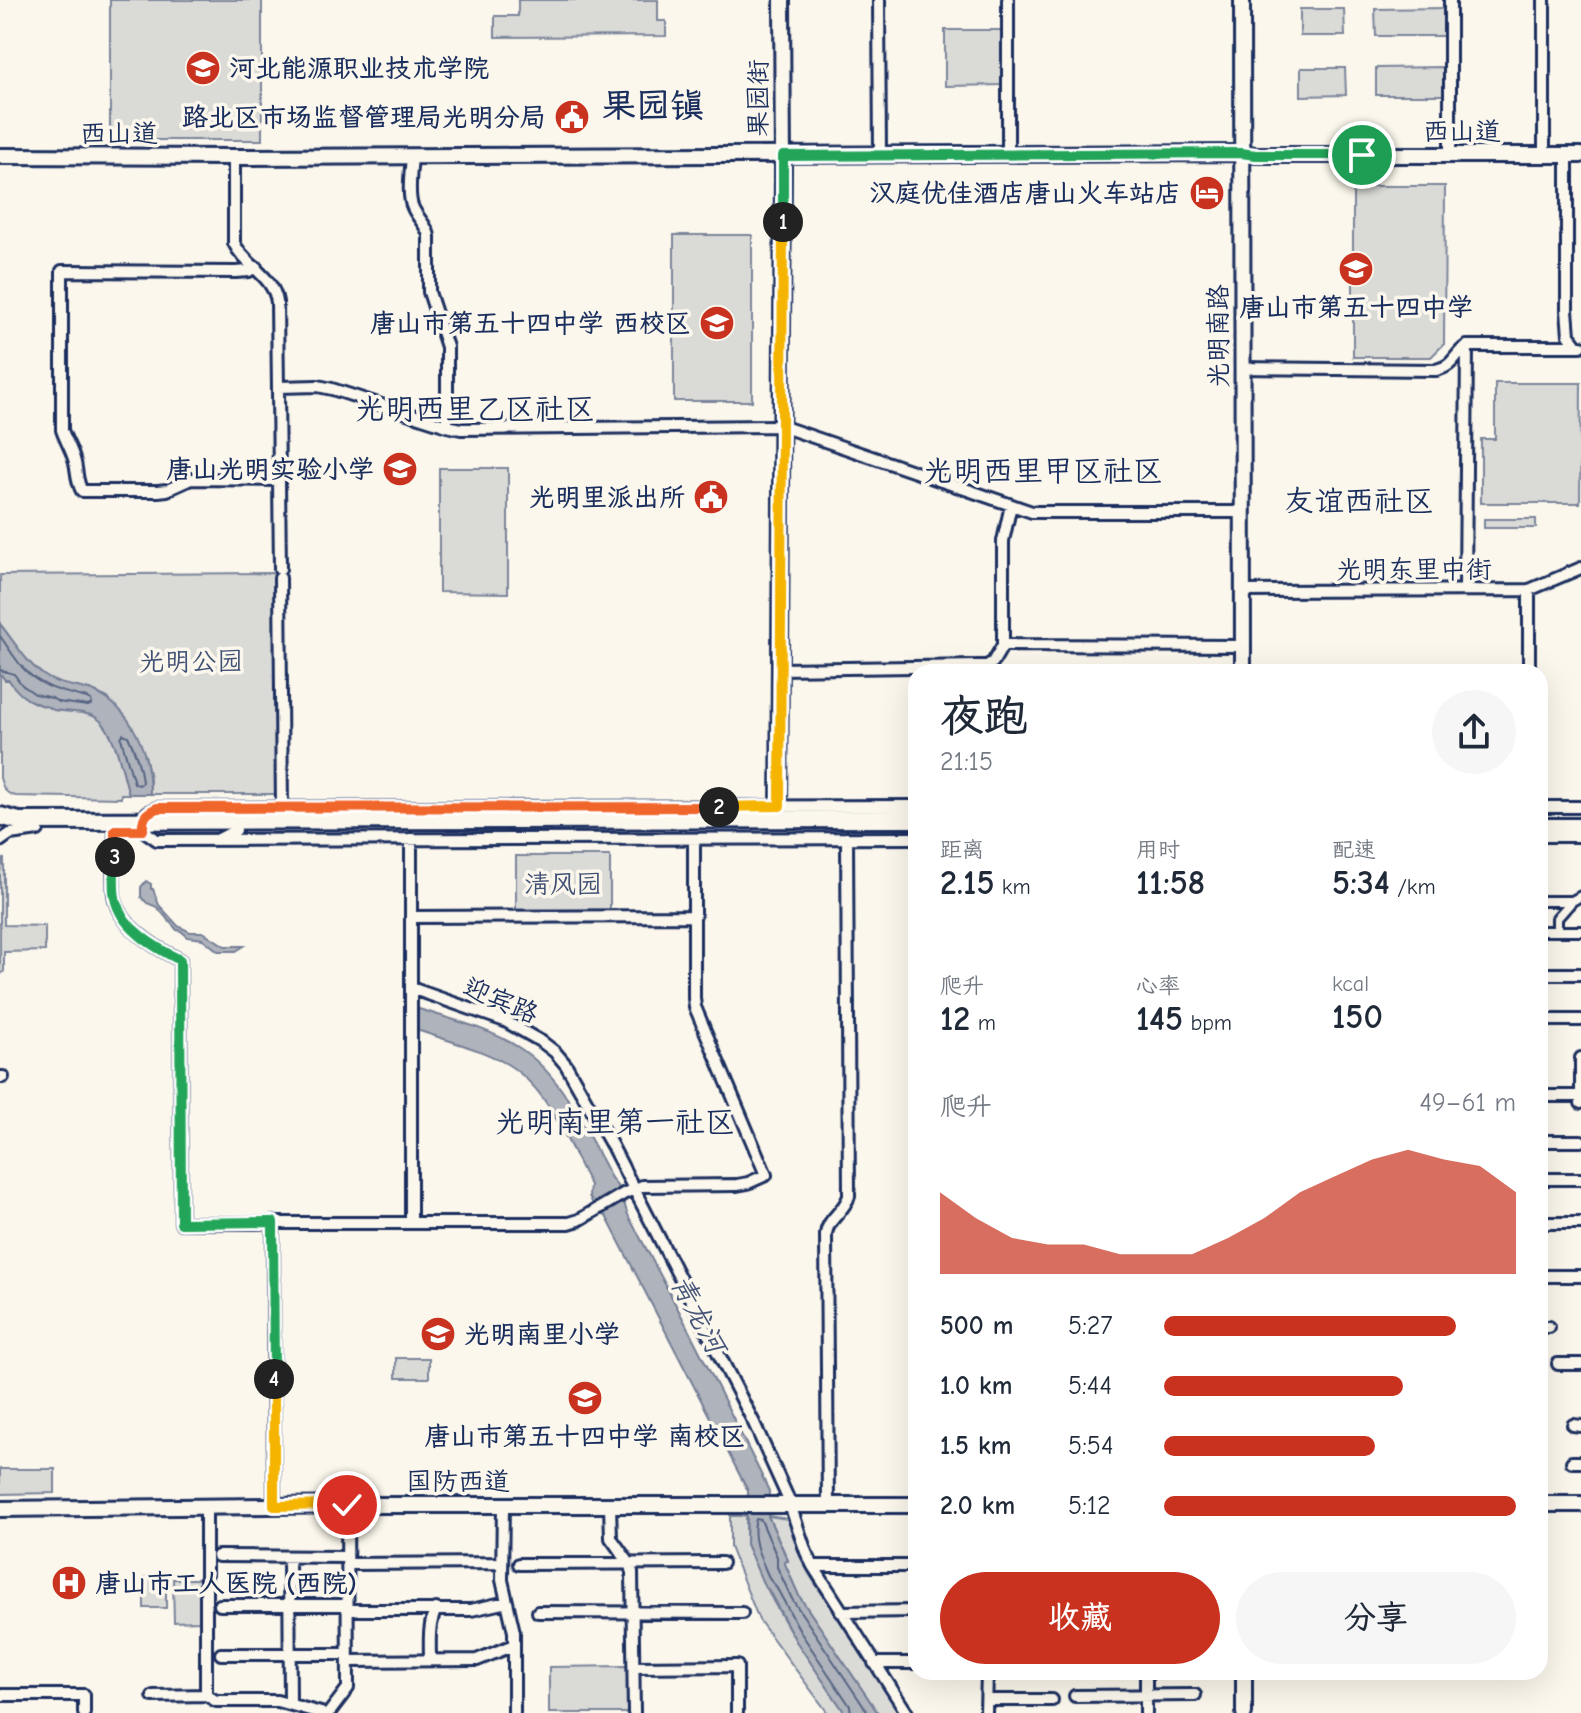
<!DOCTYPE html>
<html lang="zh">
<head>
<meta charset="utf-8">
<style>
	:root { --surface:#fff; --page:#f6f6f7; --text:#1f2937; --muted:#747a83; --accent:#c8321e }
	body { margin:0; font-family:"Comic Neue","LXGW WenKai TC",sans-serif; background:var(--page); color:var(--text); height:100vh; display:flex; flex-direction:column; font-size:30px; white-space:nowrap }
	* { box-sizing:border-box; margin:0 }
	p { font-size:26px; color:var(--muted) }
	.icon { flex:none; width:44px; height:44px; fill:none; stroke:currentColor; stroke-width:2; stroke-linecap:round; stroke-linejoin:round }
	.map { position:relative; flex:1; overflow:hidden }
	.sheet { position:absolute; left:908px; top:664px; width:640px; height:1016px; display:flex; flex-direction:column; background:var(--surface); border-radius:24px; box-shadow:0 8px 32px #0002 }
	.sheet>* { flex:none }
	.pin { position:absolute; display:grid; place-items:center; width:68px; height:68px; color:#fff; margin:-34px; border:4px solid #fff; border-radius:50%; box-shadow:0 2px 8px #0007 }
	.km { position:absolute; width:40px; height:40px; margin:-20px; border-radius:50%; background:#222; color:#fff; font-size:22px; line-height:40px; text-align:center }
	.round { display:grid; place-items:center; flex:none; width:84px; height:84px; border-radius:42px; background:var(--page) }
	.headline { display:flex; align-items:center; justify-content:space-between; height:136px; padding:0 32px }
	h1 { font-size:44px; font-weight:600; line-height:60px }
	.metrics { display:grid; grid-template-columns:repeat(3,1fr); gap:12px; height:136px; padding:8px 32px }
	.metrics div { display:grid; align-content:center }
	.metrics b { font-size:34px; font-weight:600 }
	.metrics small { font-size:22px; font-weight:400 }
	.metrics p { font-size:22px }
	.chart { height:224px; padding:16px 32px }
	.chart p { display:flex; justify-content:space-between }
	.chart svg { width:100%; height:144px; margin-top:8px; fill:var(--accent); opacity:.7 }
	.action { display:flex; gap:16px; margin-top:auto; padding:16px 32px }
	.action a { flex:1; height:92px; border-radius:48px; background:var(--accent); color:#fff; font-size:32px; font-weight:600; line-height:92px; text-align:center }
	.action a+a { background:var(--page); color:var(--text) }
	ul { padding:0 32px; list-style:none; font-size:26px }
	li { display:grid; grid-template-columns:128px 96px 1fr; align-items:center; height:60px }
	li i { height:20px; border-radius:10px; background:var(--accent) }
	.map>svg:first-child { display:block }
	.green { fill:#dadad7; stroke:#7a849a; stroke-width:2 }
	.water { fill:#afb3bb; stroke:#747e96; stroke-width:2 }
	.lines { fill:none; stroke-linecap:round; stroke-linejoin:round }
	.shore { stroke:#566483; stroke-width:2 }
	.pedestrian-casing { stroke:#1b2f5e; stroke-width:14 }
	.minor-casing { stroke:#1b2f5e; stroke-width:16 }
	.tertiary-casing { stroke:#1b2f5e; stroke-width:20 }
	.secondary-casing { stroke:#1b2f5e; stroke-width:20 }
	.primary-casing { stroke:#1b2f5e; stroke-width:22 }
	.pedestrian { stroke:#fbf7ec; stroke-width:8 }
	.minor { stroke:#fbf7ec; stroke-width:10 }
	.tertiary { stroke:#fbf7ec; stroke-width:14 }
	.secondary { stroke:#fbf7ec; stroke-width:14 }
	.primary { stroke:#fbf7ec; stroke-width:16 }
	.split-1-casing { stroke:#fff; stroke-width:16 }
	.split-2-casing { stroke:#fff; stroke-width:16 }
	.split-3-casing { stroke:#fff; stroke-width:16 }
	.split-4-casing { stroke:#fff; stroke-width:16 }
	.split-5-casing { stroke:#fff; stroke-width:16 }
	.split-1 { stroke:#22a559; stroke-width:10 }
	.split-2 { stroke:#f5b400; stroke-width:10 }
	.split-3 { stroke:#f0652b; stroke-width:10 }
	.split-4 { stroke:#22a559; stroke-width:10 }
	.split-5 { stroke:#f5b400; stroke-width:10 }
	.labels { text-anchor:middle; stroke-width:7; stroke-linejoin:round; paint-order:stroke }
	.poi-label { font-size:26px; font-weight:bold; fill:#1b2f5e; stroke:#fbf7ec; text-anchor:end }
	.street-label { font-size:26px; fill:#1b2f5e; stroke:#fbf7ec }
	.park-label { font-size:26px; fill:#415176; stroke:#fbf7ec }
	.water-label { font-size:28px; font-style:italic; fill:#47577a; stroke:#fbf7ec }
	.quarter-label { font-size:30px; fill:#1b2f5e; stroke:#fbf7ec }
	.district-label { font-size:34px; font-weight:bold; fill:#1b2f5e; stroke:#fbf7ec }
</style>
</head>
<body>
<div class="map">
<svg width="1581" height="1713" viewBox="0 0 1581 1713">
	<rect width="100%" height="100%" fill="#fbf7ec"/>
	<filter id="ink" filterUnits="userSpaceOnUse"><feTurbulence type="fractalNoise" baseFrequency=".0125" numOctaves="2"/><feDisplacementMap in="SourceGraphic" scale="16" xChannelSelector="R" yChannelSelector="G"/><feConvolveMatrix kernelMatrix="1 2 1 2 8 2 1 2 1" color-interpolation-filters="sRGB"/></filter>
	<g filter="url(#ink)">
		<path class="green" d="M110,0H262V140H110Z
			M518,0H658V21H666V36L495,37V16H518Z
			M1445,8V36H1376L1375,9Z
			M1300,9H1344L1345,36H1300Z
			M945,30H1005V85L945,86Z
			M1445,67L1446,95H1376V68Z
			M1301,68H1345L1346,95L1301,96Z
			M1353,186H1445L1444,344L1431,357H1353Z
			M674,235H752V401H674Z
			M1495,383H1581L1580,503H1481V439H1495Z
			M439,468H508V593L439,592Z
			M1484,519H1536V528H1484Z
			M275,573L276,794H150V778L145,755L108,698L90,690L60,684L45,677L28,662L0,624V575Z
			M0,673L5,680H9C16,691 29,701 41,705C54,708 43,701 54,710C67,712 86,711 97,718C115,729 123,774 129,794H121V798L16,796C5,794 3,788 0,778Z
			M516,856H610V912H516Z
			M4,858V925L45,926V951L4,952V971L0,975V871Z
			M396,1358H429V1378H396Z
			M0,1469H55V1493L0,1494Z
			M730,1516H746V1544L773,1601L796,1641L845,1713H828L759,1620L730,1547Z
			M768,1516L788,1519L800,1556L811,1577L900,1713H878L799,1596L784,1562L788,1560Z
			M144,1578H166V1608H144Z
			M173,1579H199V1621L174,1622Z
			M627,1666L628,1713H549V1667Z"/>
		<path class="water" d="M0,624C14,641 26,663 45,676C59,686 76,685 92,691C132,707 150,753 150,794H129C123,774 115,729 97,718C86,711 67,712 54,710C47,705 42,706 35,703C23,698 15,690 9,680H5L0,673Z
			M146,881L151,884V889H153L159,905L178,926L190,932H203L225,946H244L236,951H218L203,939L188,937L181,931L177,930L157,907L147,903L141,897V887Z
			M413,1007C446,1018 489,1028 518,1047C564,1076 586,1132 611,1178C624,1191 623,1207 631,1221C677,1303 718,1388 760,1472L769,1491L768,1516L788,1561L784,1562L799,1596L878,1713H845L796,1641L768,1589L765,1588L746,1544L748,1491L606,1216L597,1212L589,1196L590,1185C568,1144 549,1089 507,1064C479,1048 445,1040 414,1029Z"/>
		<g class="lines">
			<path class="shore" d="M0,636C8,647 15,659 23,668C41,688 63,692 87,698L91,700L92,704L88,706L58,702L52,698L35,694L22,685L14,674L0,670
				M123,734L128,736C135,751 141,767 142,783L139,785L134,783L121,738Z
				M851,1713L850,1706L803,1636L775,1585L770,1580C762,1561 750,1540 756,1519L761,1520L777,1557V1567L792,1599L868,1713"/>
			<defs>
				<path id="pedestrian" d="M1540,901H1572L1581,896
					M1540,931H1581
					M1557,931V918L1572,901"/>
				<path id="minor" d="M879,0L880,155
					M1008,0V154
					M1450,155V0
					M1544,155V0
					M1567,155V310L1569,335L1577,346
					M234,157V243C245,266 273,275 277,302L279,480L191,479L167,490L158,491H82C75,479 78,468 73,456C70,447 65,439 62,430V271L236,272L249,271L256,267
					M412,157C411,170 407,197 413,208C418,219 427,225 429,236V292L447,347V426
					M1242,368L1436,370C1455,366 1453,355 1467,346H1581
					M278,387L318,386L332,389L447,426L461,429L781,426L1032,512H1242
					M279,480L280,569
					M280,578L282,808
					M1465,590L1467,346
					M1529,590V672
					M1242,591L1529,590L1581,568
					M1003,645L1243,646
					M780,669L980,666H987L993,662L1003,645V541L1011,505
					M1540,807H1581
					M142,821L147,813L157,808L916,806
					M115,830C115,851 112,874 114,894C118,926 154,947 180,960L181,1223H569L579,1220L625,1193L642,1186L737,1185L748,1183L766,1175L695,1007L694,998V839
					M143,830L157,840L916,838
					M1540,836H1581
					M219,839L236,830
					M411,839V1222
					M0,841L10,834L38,830
					M411,917L695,916
					M1540,974H1581
					M411,988L505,1021L542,1042L555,1052L566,1065L612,1146L754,1423L787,1496L806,1552L813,1566L907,1713
					M1540,1020H1581
					M1581,1058V1103
					M0,1077H3
					M1540,1096H1581
					M1540,1141H1581
					M1540,1179H1581
					M273,1222L274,1506
					M1540,1223H1581
					M1540,1276H1581
					M1540,1327H1549
					M1558,1364H1581
					M1573,1425L1581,1426
					M1572,1462H1581
					M828,1505L826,1234C828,1218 844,1212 849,1196L847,838
					M503,1506L502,1580L514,1632V1713
					M610,1506L611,1538L629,1563L632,1572L634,1713
					M218,1556L347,1557
					M289,1557L290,1704
					M347,1564L502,1563
					M519,1564L722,1563
					M813,1566H916
					M220,1605H347
					M347,1610H471L507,1602
					M538,1612L742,1613
					M841,1612L916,1611
					M221,1654H347
					M430,1660C430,1643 428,1625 436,1609
					M348,1661L477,1660L514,1645
					M874,1663H916
					M634,1667L737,1666V1713
					M1146,1672V1713
					M0,1695H84V1713
					M206,1695V1507
					M153,1696L206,1695L216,1701H277L321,1713
					M1075,1696L1195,1695
					M987,1700H1052
					M329,1713L348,1688L347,1505
					M986,1713L987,1672"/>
				<path id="tertiary" d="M0,156L234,157L1241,153L1256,155H1581
					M779,820L783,168L782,0
					M1540,1504H1581
					M0,1509L368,1505H916"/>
				<path id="secondary" d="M1242,0L1243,672
					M1244,1672V1713"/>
				<path id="primary" d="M0,816L19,821L916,819
					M1540,827H1581"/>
			</defs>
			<use href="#pedestrian" class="pedestrian-casing"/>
			<use href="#minor" class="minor-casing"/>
			<use href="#tertiary" class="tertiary-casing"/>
			<use href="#secondary" class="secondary-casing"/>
			<use href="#primary" class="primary-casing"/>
			<use href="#pedestrian" class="pedestrian"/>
			<use href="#minor" class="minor"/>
			<use href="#tertiary" class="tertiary"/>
			<use href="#secondary" class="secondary"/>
			<use href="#primary" class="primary"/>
		</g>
	</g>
	<g class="lines" filter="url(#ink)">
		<defs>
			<path id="split-1" d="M783,222V156L1241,153L1256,155H1362"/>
			<path id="split-2" d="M719,807L780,806L783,222"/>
			<path id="split-3" d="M115,857V830H143C142,817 146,813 157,808L719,807"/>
			<path id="split-4" d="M115,857C114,872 112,888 116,902C124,930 156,948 180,960L181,1223L273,1222L274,1379"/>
			<path id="split-5" d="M274,1379V1506L347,1505"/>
		</defs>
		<use href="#split-1" class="split-1-casing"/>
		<use href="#split-2" class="split-2-casing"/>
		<use href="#split-3" class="split-3-casing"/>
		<use href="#split-4" class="split-4-casing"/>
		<use href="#split-5" class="split-5-casing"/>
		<use href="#split-1" class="split-1"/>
		<use href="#split-2" class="split-2"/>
		<use href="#split-3" class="split-3"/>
		<use href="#split-4" class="split-4"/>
		<use href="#split-5" class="split-5"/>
	</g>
	<defs>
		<symbol id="university-disc" viewBox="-11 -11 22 22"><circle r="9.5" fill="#c8321e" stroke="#fbf7ec"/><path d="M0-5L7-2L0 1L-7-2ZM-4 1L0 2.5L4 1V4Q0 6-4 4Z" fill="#fff"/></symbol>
		<symbol id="civic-disc" viewBox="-11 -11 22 22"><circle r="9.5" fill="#c8321e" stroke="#fbf7ec"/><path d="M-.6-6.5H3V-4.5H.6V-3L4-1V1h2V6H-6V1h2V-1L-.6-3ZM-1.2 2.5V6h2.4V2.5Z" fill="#fff"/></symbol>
		<symbol id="hotel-disc" viewBox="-11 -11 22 22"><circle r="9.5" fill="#c8321e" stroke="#fbf7ec"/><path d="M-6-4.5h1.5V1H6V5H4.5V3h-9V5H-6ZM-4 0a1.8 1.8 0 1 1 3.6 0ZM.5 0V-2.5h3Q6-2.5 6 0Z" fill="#fff"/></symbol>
		<symbol id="school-disc" viewBox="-11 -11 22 22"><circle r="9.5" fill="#c8321e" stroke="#fbf7ec"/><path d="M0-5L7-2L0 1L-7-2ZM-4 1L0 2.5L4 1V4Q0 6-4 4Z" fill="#fff"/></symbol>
		<symbol id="hospital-disc" viewBox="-11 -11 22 22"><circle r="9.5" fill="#c8321e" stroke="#fbf7ec"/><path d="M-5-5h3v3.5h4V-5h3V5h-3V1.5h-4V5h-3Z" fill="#fff"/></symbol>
	</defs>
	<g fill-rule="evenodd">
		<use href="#university-disc" x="183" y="48" width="40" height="40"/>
		<use href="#civic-disc" x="552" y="97" width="40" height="40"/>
		<use href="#hotel-disc" x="1187" y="173" width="40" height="40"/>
		<use href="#school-disc" x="1336" y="249" width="40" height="40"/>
		<use href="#school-disc" x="697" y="303" width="40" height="40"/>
		<use href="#school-disc" x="380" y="449" width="40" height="40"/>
		<use href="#civic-disc" x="691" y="477" width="40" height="40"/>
		<use href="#school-disc" x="418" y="1314" width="40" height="40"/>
		<use href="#school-disc" x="565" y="1378" width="40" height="40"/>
		<use href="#hospital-disc" x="49" y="1563" width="40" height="40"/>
	</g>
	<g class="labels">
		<g class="poi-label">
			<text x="229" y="77" text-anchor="start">河北能源职业技术学院</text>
			<text x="546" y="126">路北区市场监督管理局光明分局</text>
			<text x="1181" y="202">汉庭优佳酒店唐山火车站店</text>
			<text x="1356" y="316" text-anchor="middle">唐山市第五十四中学</text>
			<text x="691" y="332">唐山市第五十四中学 西校区</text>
			<text x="374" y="478">唐山光明实验小学</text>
			<text x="685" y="506">光明里派出所</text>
			<text x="464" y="1343" text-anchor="start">光明南里小学</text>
			<text x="585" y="1445" text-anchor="middle">唐山市第五十四中学 南校区</text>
			<text x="95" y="1592" text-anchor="start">唐山市工人医院 (西院)</text>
		</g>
		<g class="street-label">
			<text transform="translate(758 98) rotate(-90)" y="9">果园街</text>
			<text x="1462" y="140">西山道</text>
			<text x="119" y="142">西山道</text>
			<text transform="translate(1218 336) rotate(-90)" y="9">光明南路</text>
			<text x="1414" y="578">光明东里中街</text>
			<text transform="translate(501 1000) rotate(23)" y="9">迎宾路</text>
			<text x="458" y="1490">国防西道</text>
		</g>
		<g class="park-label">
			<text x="191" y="670">光明公园</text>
			<text x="563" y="893">清风园</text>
		</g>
		<g class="water-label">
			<text transform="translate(699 1314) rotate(62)" y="10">青龙河</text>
		</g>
		<g class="quarter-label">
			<text x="475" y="419">光明西里乙区社区</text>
			<text x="1043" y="481">光明西里甲区社区</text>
			<text x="1359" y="511">友谊西社区</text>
			<text x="615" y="1132">光明南里第一社区</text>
		</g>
		<g class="district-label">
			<text x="653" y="117">果园镇</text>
		</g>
	</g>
</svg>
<div class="pin" style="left:1362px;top:155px;background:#1e9e55"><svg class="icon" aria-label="arrive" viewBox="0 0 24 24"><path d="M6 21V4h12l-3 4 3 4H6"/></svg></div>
<div class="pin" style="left:347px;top:1505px;background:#d93025"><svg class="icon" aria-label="check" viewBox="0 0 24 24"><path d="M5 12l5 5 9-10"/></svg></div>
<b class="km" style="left:783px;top:222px">1</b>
<b class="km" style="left:719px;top:807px">2</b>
<b class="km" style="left:115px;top:857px">3</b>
<b class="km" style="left:274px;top:1379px">4</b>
<section class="sheet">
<div class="headline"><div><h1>夜跑</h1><p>21:15</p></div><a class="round"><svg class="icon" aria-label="share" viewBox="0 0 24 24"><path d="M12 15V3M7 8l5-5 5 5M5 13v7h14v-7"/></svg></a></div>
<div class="metrics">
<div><p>距离</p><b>2.15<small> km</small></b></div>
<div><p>用时</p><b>11:58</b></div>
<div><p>配速</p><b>5:34<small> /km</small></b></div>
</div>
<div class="metrics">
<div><p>爬升</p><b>12<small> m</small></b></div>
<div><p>心率</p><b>145<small> bpm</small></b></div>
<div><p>kcal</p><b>150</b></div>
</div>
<div class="chart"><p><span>爬升</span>49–61 m</p>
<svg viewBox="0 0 160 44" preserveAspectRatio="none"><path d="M0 44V19L10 27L20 33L30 35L40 35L50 38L60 38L70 38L80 33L90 27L100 19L110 14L120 9L130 6L140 9L150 11L160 19V44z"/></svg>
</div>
<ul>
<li><b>500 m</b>5:27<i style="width:83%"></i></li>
<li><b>1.0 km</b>5:44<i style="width:68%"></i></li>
<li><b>1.5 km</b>5:54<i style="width:60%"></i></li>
<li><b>2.0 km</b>5:12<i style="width:100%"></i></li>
</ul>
<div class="action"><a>收藏</a><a>分享</a></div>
</section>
</div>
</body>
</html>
